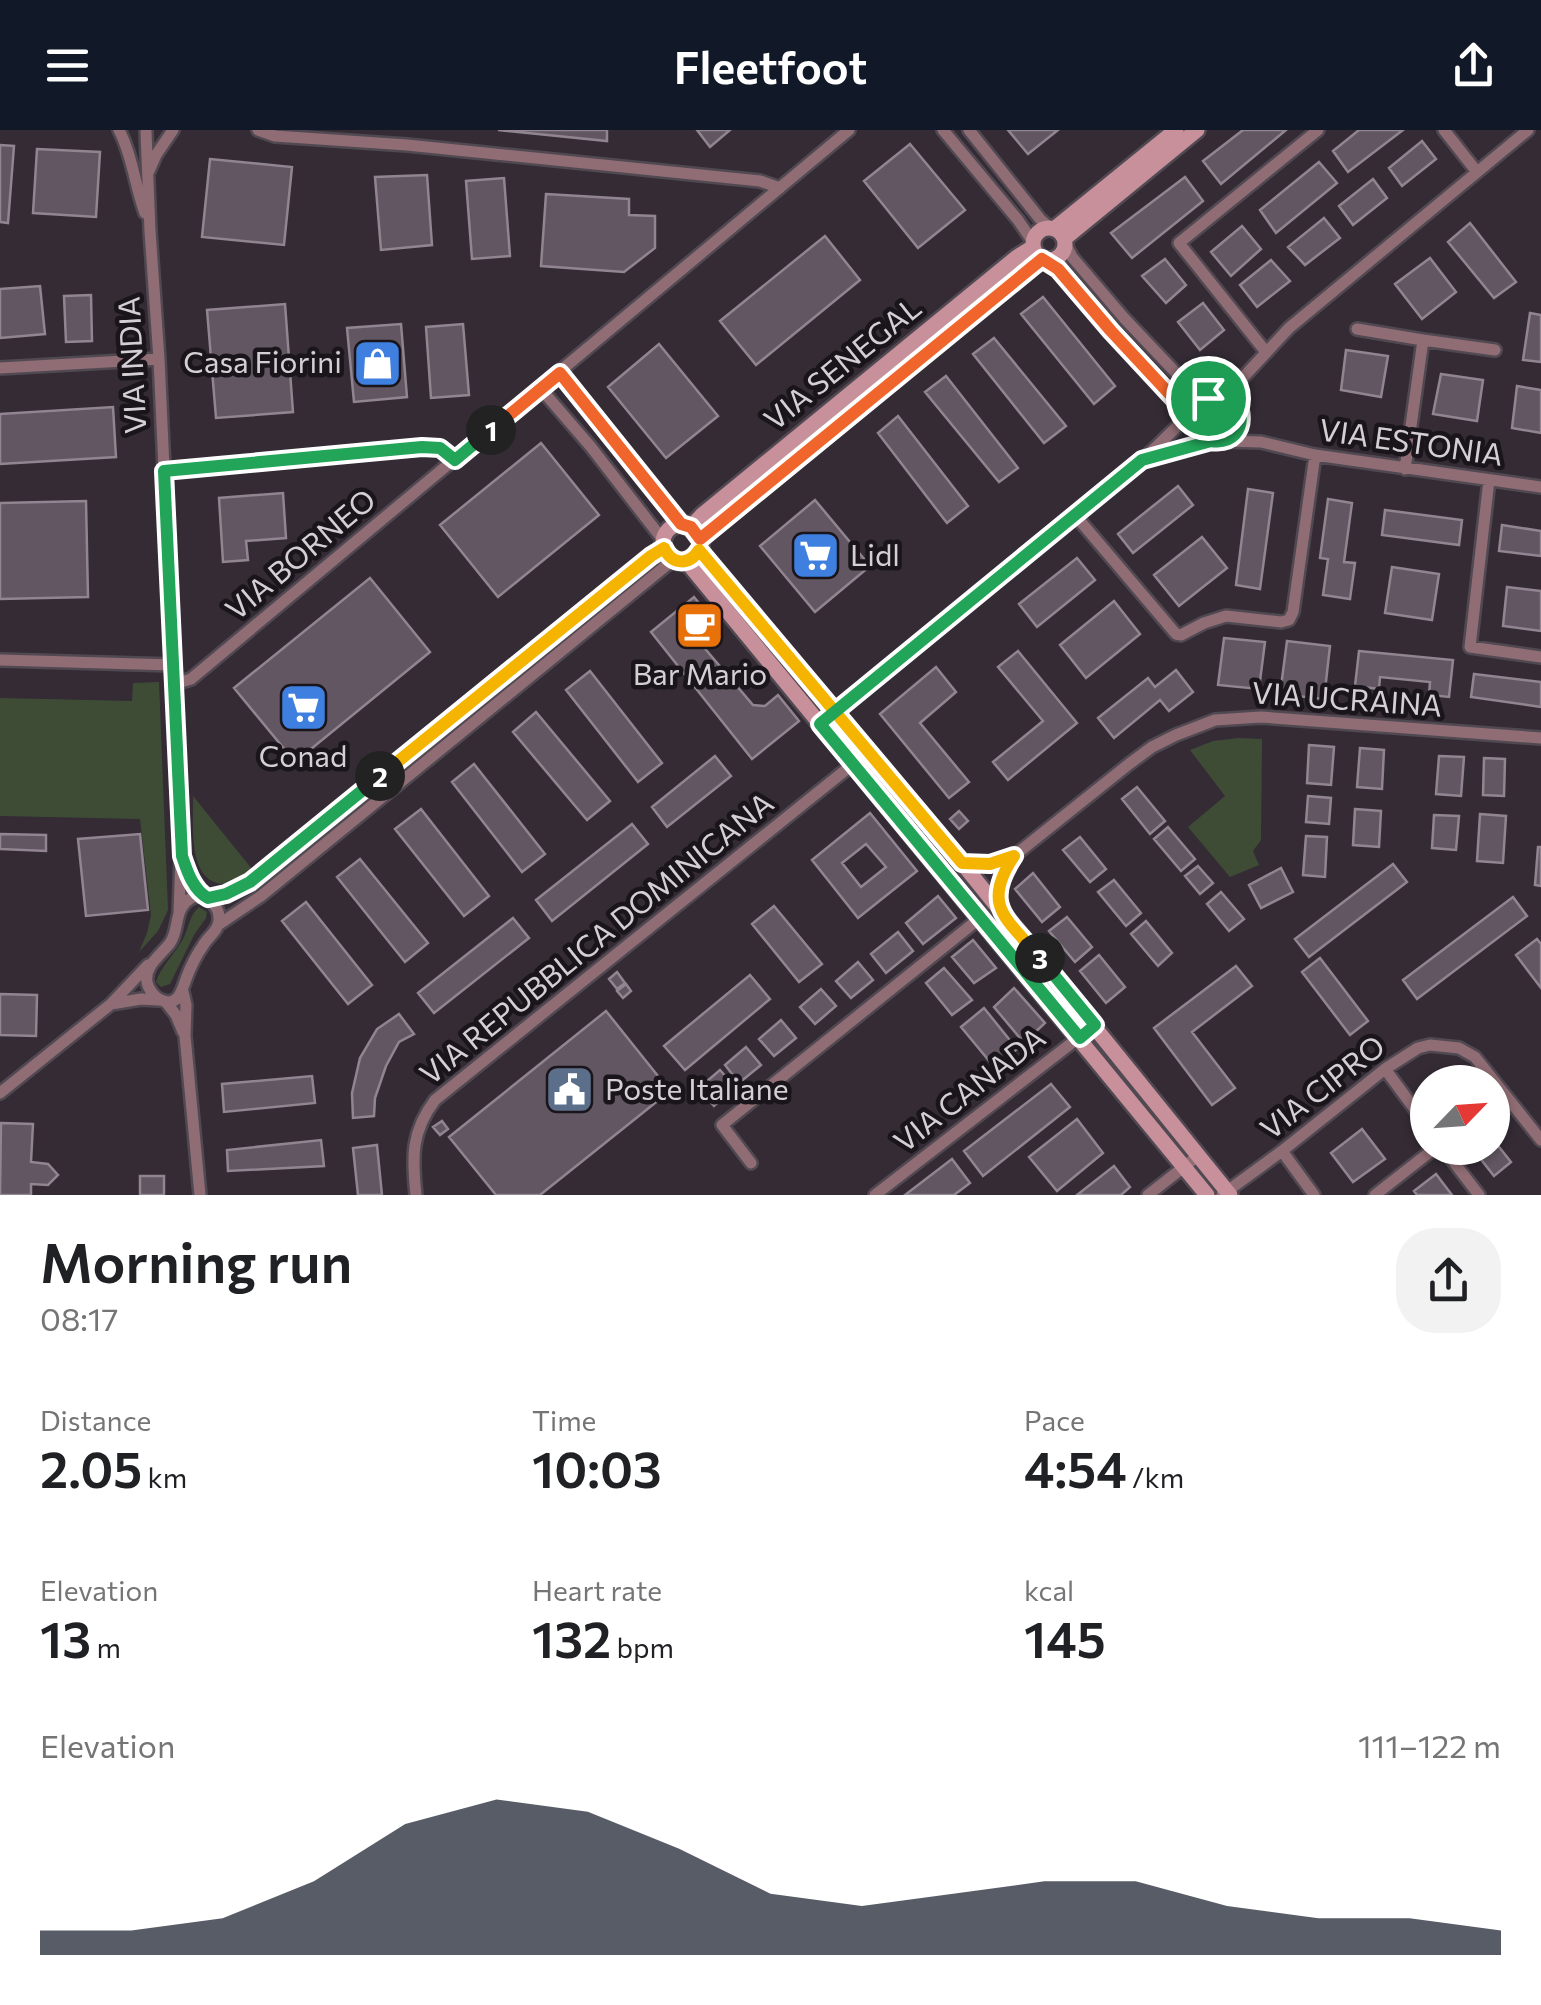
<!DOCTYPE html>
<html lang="en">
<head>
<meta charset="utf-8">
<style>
	:root { --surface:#fff; --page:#f2f2f2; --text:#202124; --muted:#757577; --accent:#111827 }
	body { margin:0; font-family:Commissioner,sans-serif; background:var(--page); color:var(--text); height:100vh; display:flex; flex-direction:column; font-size:38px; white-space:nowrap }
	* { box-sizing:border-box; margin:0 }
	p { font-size:32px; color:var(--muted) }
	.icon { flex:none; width:55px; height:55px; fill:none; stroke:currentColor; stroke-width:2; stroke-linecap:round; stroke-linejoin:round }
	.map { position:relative; height:1065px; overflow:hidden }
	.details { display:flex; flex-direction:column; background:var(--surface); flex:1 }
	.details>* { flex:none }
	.needle { width:65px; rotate:65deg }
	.buttons { position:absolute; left:1410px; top:935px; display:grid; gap:20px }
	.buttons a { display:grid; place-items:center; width:100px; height:100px; border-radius:50%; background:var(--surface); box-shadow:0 2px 8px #0004; font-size:50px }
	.pin { position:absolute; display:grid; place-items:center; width:85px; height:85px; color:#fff; margin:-42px; border:5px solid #fff; border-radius:50%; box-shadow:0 2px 10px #0007 }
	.km { position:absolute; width:50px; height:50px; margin:-25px; border-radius:50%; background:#222; color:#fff; font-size:28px; line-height:50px; text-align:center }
	.round { display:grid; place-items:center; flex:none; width:105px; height:105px; border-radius:40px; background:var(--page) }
	.summary { display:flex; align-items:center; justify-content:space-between; height:170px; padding:0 40px }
	h1 { font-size:55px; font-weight:600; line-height:75px }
	.metrics { display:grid; grid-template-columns:repeat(3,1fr); gap:15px; height:170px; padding:10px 40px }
	.metrics div { display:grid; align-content:center }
	.metrics b { font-size:50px; font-weight:600 }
	.metrics small { font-size:28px; font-weight:400 }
	.metrics p { font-size:28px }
	.chart { height:280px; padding:20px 40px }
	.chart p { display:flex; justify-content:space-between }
	.chart svg { width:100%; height:180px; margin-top:10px; fill:var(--accent); opacity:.7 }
	header { display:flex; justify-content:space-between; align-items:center; height:130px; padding:0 40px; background:var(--accent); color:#fff; font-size:45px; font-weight:600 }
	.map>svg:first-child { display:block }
	.green { fill:#3e4c36 }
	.building { fill:#615661; stroke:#908591; stroke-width:2.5; fill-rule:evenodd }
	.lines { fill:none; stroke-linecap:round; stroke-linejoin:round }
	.minor-casing { stroke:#514952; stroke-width:16 }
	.secondary-casing { stroke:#514952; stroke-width:20 }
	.minor { stroke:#906d74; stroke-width:11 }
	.secondary { stroke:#c7909b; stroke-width:15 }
	.split-1-casing { stroke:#fff; stroke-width:20 }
	.split-2-casing { stroke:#fff; stroke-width:20 }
	.split-3-casing { stroke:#fff; stroke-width:20 }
	.split-4-casing { stroke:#fff; stroke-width:20 }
	.split-1 { stroke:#f0652b; stroke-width:12 }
	.split-2 { stroke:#22a559; stroke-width:12 }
	.split-3 { stroke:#f5b400; stroke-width:12 }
	.split-4 { stroke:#22a559; stroke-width:12 }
	.labels { text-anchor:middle; stroke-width:9; stroke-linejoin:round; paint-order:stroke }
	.poi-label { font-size:30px; fill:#d5cfd5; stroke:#19151a; text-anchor:start }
	.street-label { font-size:30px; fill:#d5cfd5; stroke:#19151a }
</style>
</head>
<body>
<header><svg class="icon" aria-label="menu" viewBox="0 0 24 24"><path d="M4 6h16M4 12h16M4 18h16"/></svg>Fleetfoot<svg class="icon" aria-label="share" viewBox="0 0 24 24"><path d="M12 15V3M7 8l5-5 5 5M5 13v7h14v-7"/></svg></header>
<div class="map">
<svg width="1541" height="1065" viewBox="0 0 1541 1065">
	<rect width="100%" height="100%" fill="#342b35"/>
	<path class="green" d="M159,552L168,780L158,801L139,822L147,803L151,785L140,689L0,686V568L132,571L133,553Z
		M1238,608L1262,609L1261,710L1253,721L1259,735L1230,747L1188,697L1225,666L1190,620L1213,611Z
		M193,666L252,739C241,748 232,757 217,753C187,745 194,691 193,666Z
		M199,777L207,782L206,788L194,805L170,854L161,857L156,852C160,837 176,823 184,807C189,796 190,785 199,777Z"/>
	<path class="building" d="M498,0H607V11Z
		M697,0H730L710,17Z
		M1008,0H1058L1028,24Z
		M1243,0H1286L1221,54L1203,31Z
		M1359,0H1403L1348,42L1333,21Z
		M1422,11L1436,29L1402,56L1389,38Z
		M910,14L965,80L918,118L864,51Z
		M0,15L14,16L8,93L0,92Z
		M37,19L100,22L96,87L33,83Z
		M210,29L292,37L284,115L202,107Z
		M1319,32L1337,53L1276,103L1260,80Z
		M427,45L432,115L381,120L375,47Z
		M1185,47L1203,71L1132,128L1111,103Z
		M504,48L510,126L472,129L466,51Z
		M1373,49L1387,68L1353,95L1339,76Z
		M546,64L629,69V85L655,86V118L624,142L541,136Z
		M1324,88L1340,108L1305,135L1288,117Z
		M1470,93L1516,152L1494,168L1448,112Z
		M1242,96L1261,119L1231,146L1211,122Z
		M825,106L860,150L756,235L720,191Z
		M1430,128L1456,162L1422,189L1395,154Z
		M1165,129L1186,155L1166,173L1142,146Z
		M1271,130L1290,151L1257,177L1240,155Z
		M40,156L45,204L0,208V159Z
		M91,165L92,211L66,212L64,166Z
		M1043,167L1115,256L1094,274L1021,184Z
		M1203,173L1224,200L1200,220L1178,192Z
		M285,174L293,282L216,288L207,180Z
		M1530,183L1541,185V232L1523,230Z
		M401,194L407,267L354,272L347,198Z
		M463,194L469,265L431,268L426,197Z
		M994,208L1066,296L1044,313L973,224Z
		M659,214L718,286L666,328L608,257Z
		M1346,220L1388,226L1381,267L1341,260Z
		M1441,244L1483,250L1477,291L1433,284Z
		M946,246L1018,338L999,352L925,262Z
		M1517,256L1541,260V303L1512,298Z
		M113,277L116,327L0,334V284Z
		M898,286L968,376L947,393L878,303Z
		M541,313L599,385L498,467L440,395Z
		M1178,356L1193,375L1133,423L1118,404Z
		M1248,359L1273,363L1260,459L1236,455Z
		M283,363L286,408L246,411L248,430L223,432L219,368Z
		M1328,369L1352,373L1344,432L1355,433L1350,469L1323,465L1328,429L1320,428Z
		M815,370L870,436L815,482L760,416Z
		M86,371L88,467L0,469V373Z
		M1385,380L1462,390L1459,415L1382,405Z
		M1502,395L1541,401V426L1499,421Z
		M1202,407L1227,438L1179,476L1154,445Z
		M1077,428L1095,450L1037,497L1019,474Z
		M1392,437L1439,444L1432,490L1385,483Z
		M370,448L430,522L295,632L234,558Z
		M1507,457L1541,461V501L1503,496Z
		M694,467L715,493L703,503L701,514L753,575L765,576L778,565L799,591L752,629L651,502Z
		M1114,471L1140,504L1086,548L1060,515Z
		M1224,508L1265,512L1259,559L1218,555Z
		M1287,511L1330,516L1324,569L1280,564Z
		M1018,521L1077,593L1008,650L993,632L1043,591L998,537Z
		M1359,521L1453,530L1449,567L1429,565L1430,552L1380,547L1379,559L1355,556Z
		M936,537L956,562L920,593L969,652L949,668L880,584Z
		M1176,540L1193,562L1169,581L1160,570L1114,608L1098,588L1148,548L1155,557Z
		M590,541L662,633L638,652L566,560Z
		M1474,544L1541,552V577L1471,567Z
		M536,582L610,671L587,690L513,602Z
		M1309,615L1334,617L1331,655L1307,653Z
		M1360,618L1384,620L1382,659L1357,657Z
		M715,626L731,646L667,697L652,677Z
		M1439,626L1464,627L1461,666L1436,664Z
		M1484,628L1505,629L1504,666L1483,665Z
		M474,634L545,724L522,742L452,652Z
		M1137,657L1165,691L1150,704L1122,669Z
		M1308,666L1331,668L1329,694L1306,692Z
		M421,679L489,766L464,786L395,699Z
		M1355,679L1381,681L1379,717L1353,715Z
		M959,681L968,691L959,699L950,689Z
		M870,683L917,741L858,788L812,730ZM866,714L886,737L861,757L842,733Z
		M1480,684L1506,686L1503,733L1477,731Z
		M1434,685L1459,686L1456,720L1432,718Z
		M632,694L648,714L552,791L536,770Z
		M1168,697L1195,729L1181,741L1154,709Z
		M0,704L46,705V721L0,719Z
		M140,704L148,780L86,786L78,709Z
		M1306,706L1327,707L1325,747L1303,745Z
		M1080,707L1106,739L1090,752L1063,720Z
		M1538,717H1541V756L1535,755Z
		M360,729L428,813L405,832L337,747Z
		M1393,734L1407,752L1309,827L1295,809Z
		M1198,736L1213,753L1200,764L1185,746Z
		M1281,738L1293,762L1261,778L1249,755Z
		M1033,743L1060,777L1042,792L1015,759Z
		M1114,750L1141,783L1126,796L1098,762Z
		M1221,762L1244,789L1229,801L1207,774Z
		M938,766L956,788L923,814L906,793Z
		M1513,767L1527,786L1417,869L1403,850Z
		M306,772L372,855L348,874L282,791Z
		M774,776L822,834L799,852L752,794Z
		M1067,787L1092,817L1075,832L1049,801Z
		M513,788L529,808L434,883L418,863Z
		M1146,791L1172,823L1158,836L1131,804Z
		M898,802L913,821L886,843L871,824Z
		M1537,809L1541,814V858L1516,825Z
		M973,810L996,838L974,853L952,827Z
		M1099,825L1125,857L1106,873L1080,841Z
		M1320,828L1368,891L1350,905L1302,842Z
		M858,832L873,850L851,868L836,851Z
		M1236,836L1252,856L1192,902L1235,958L1212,975L1154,898Z
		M944,838L972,870L952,885L926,853Z
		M617,842L625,853L617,859L609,849Z
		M750,845L770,869L685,940L664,916Z
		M626,854L631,861L623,868L617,861Z
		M1014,858L1045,893L1024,913L994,877Z
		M821,859L836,876L815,894L800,877Z
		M0,864L37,865L36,906L0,905Z
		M984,878L1017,919L995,938L961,897Z
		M606,881L670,961L540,1065H496L449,1007Z
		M399,884L414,904L399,912L386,936L375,968L374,986L353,988L352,963L360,928L377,899Z
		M781,890L796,908L774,926L759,909Z
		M746,917L761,935L739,953L725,935Z
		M720,940L735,957L714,976L699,958Z
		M1442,941L1451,952H1428V958L1425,954Z
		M312,946L315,973L224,982L222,954Z
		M1051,954L1070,977L983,1046L964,1021Z
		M1077,989L1103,1023L1057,1061L1029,1027Z
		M442,991L448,999L440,1005L433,997Z
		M1,993L33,994L31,1032L48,1034L58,1045L48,1055L31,1054V1065H0Z
		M1362,999L1385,1029L1353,1052L1331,1023Z
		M1492,1008L1511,1032L1494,1046L1472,1018H1492Z
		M321,1010L324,1036L228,1041L227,1020Z
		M377,1015L382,1065H358L353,1018Z
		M952,1029L970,1053L954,1065H905Z
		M1114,1036L1130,1057L1121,1065H1077Z
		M1436,1044L1452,1065H1417L1414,1061Z
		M140,1046H164V1065H140Z"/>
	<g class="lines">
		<defs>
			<path id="minor" d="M119,0C132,24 135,56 145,83
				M258,0L275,6L407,15L760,51L780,58
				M943,0L1018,90L1033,112
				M969,0L1040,89L1051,99
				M1444,0L1477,42
				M146,2L150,101L159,229L178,642L181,726L179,783
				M149,41L156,25L173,0
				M1065,113L1072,127L1124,188L1195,263L1207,268
				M1046,130L1058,139L1111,201L1190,286L1196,296
				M1357,199L1423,210
				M1266,222L1179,113L1318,0
				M0,238L159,229
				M560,243L681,394
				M541,259L591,317L663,410
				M1195 289a23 23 0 1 1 46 0a23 23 0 1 1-46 0Z
				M1214,266L1227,261L1237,254L1289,198L1528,0
				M1225,311L1261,312L1315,325L1541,357
				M1146,329L1210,311
				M1405,339L1423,210L1495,220
				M164,341L422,317L440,318L455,330
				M1489,350L1470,517L1541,527
				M1075,385L1176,504L1181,505L1204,493L1226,486L1281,492L1289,490L1293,482L1315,325
				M0,530L173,535
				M174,554L191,549L849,0
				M820,595L1151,322L1198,276
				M183,730L189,746L201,765
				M962,733L990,734L1014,726L1129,634L1152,617L1176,605L1215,590L1261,587L1541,608
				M201,765C210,770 219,776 219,788C220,799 209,806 204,814C197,824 190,838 186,849C182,860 178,878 161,870C155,868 148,859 147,852C144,836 161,825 170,813C178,802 175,788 182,777C187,769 192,767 201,765Z
				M208,768L227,764L250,752L651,426L664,419
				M999,778V752L1014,726
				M218,795L261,766L673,430
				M183,862L186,875L185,906L200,1065
				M166,872L176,885L183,902
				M111,874L141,869L159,870
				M1385,939L1428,997
				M0,963L111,874L148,835
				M1443,1018L1479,1065
				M1282,1021L1314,1065
				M751,1033L722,995L980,788
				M416,1065C412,1027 411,1002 435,970L868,622
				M875,1065L1095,895
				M1148,1065L1199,1025
				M1222,1065L1282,1021L1385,939L1418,918L1430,915L1459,918L1475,927L1541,1010
				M1375,1065L1435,1018"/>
			<path id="secondary" d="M1033 114a16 16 0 1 1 32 0a16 16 0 1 1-32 0Z
				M1054,99L1176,0
				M1064,109L1197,0
				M663 413a19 19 0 1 1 38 0a19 19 0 1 1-38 0Z
				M691,397L702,385L1017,127L1033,117
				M700,409L1042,129
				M699,421L962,733L1230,1065
				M687,432L1207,1065"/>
		</defs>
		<use href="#minor" class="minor-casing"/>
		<use href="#secondary" class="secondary-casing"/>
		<use href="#minor" class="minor"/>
		<use href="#secondary" class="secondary"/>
	</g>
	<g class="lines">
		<defs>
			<path id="split-1" d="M491,300L560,243L681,394L691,397L700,409L1042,129L1058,139L1111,201L1190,286L1208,268"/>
			<path id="split-2" d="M380,646L250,752L226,764L208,768C193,760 187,741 182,726L164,341L422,317L440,318L455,330L491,300"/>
			<path id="split-3" d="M380,646L651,426L664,418C672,435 689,436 699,420L962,733L990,734L1014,726C980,777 1008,789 1040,828"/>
			<path id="split-4" d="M1040,828L1095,895L1080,908L820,594L1142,330L1211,311C1232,314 1244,301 1240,280C1232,267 1222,263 1208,268"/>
		</defs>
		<use href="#split-1" class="split-1-casing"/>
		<use href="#split-2" class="split-2-casing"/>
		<use href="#split-3" class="split-3-casing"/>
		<use href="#split-4" class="split-4-casing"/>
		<use href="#split-1" class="split-1"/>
		<use href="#split-2" class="split-2"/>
		<use href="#split-3" class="split-3"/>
		<use href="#split-4" class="split-4"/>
	</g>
	<defs>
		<symbol id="shop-square" viewBox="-11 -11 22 22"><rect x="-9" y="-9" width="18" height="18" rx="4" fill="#3f7fe0" stroke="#19151a"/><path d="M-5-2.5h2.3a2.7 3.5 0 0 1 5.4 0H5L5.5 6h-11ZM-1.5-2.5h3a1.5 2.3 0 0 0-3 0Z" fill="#fff"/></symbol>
		<symbol id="supermarket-square" viewBox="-11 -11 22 22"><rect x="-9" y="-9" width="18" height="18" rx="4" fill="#3f7fe0" stroke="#19151a"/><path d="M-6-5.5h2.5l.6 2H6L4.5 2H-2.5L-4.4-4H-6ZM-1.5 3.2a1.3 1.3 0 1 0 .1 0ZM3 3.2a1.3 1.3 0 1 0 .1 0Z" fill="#fff"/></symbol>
		<symbol id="cafe-square" viewBox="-11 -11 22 22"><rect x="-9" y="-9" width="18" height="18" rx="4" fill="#e8710a" stroke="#19151a"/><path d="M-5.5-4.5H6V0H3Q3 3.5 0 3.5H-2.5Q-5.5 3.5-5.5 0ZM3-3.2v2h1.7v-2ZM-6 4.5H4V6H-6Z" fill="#fff"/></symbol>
		<symbol id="civic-square" viewBox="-11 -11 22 22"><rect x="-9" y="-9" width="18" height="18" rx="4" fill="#5c6f8a" stroke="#19151a"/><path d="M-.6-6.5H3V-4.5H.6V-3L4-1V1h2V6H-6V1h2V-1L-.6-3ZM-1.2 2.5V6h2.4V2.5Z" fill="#fff"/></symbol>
	</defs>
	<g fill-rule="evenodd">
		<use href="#shop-square" x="350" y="206" width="55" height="55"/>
		<use href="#supermarket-square" x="788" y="398" width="55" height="55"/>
		<use href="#cafe-square" x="672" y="468" width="55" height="55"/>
		<use href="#supermarket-square" x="276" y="550" width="55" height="55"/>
		<use href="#civic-square" x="542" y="932" width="55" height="55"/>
	</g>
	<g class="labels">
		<g class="poi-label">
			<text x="342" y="243" text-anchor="end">Casa Fiorini</text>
			<text x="850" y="436">Lidl</text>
			<text x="700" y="555" text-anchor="middle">Bar Mario</text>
			<text x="303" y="637" text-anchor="middle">Conad</text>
			<text x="605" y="970">Poste Italiane</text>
		</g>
		<g class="street-label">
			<text transform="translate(843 234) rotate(-39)" y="10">VIA SENEGAL</text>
			<text transform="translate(133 235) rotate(-93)" y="10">VIA INDIA</text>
			<text transform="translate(1411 313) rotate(8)" y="10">VIA ESTONIA</text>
			<text transform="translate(301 425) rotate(-40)" y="10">VIA BORNEO</text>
			<text transform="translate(1347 570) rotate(4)" y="10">VIA UCRAINA</text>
			<text transform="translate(597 809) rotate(-39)" y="10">VIA REPUBBLICA DOMINICANA</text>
			<text transform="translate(1323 958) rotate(-38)" y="10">VIA CIPRO</text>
			<text transform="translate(970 960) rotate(-38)" y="10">VIA CANADA</text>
		</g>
	</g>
</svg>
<div class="buttons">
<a><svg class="needle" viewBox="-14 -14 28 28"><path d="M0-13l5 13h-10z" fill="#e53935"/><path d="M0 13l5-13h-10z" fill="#757577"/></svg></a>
</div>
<div class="pin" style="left:1208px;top:268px;background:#1e9e55"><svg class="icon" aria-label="arrive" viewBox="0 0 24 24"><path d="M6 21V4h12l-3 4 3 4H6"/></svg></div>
<b class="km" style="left:491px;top:300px">1</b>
<b class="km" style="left:380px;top:646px">2</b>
<b class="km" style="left:1040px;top:828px">3</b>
</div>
<section class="details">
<div class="summary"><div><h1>Morning run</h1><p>08:17</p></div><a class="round"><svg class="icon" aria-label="share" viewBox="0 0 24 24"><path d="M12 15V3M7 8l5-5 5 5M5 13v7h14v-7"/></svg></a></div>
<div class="metrics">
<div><p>Distance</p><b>2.05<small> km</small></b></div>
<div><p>Time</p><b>10:03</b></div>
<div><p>Pace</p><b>4:54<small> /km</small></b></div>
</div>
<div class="metrics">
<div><p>Elevation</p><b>13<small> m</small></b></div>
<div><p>Heart rate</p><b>132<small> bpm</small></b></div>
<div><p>kcal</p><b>145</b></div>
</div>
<div class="chart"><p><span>Elevation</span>111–122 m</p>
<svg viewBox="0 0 160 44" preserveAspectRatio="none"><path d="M0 44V38L10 38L20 35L30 26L40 12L50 6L60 9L70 18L80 29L90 32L100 29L110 26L120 26L130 32L140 35L150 35L160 38V44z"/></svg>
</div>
</section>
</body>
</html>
